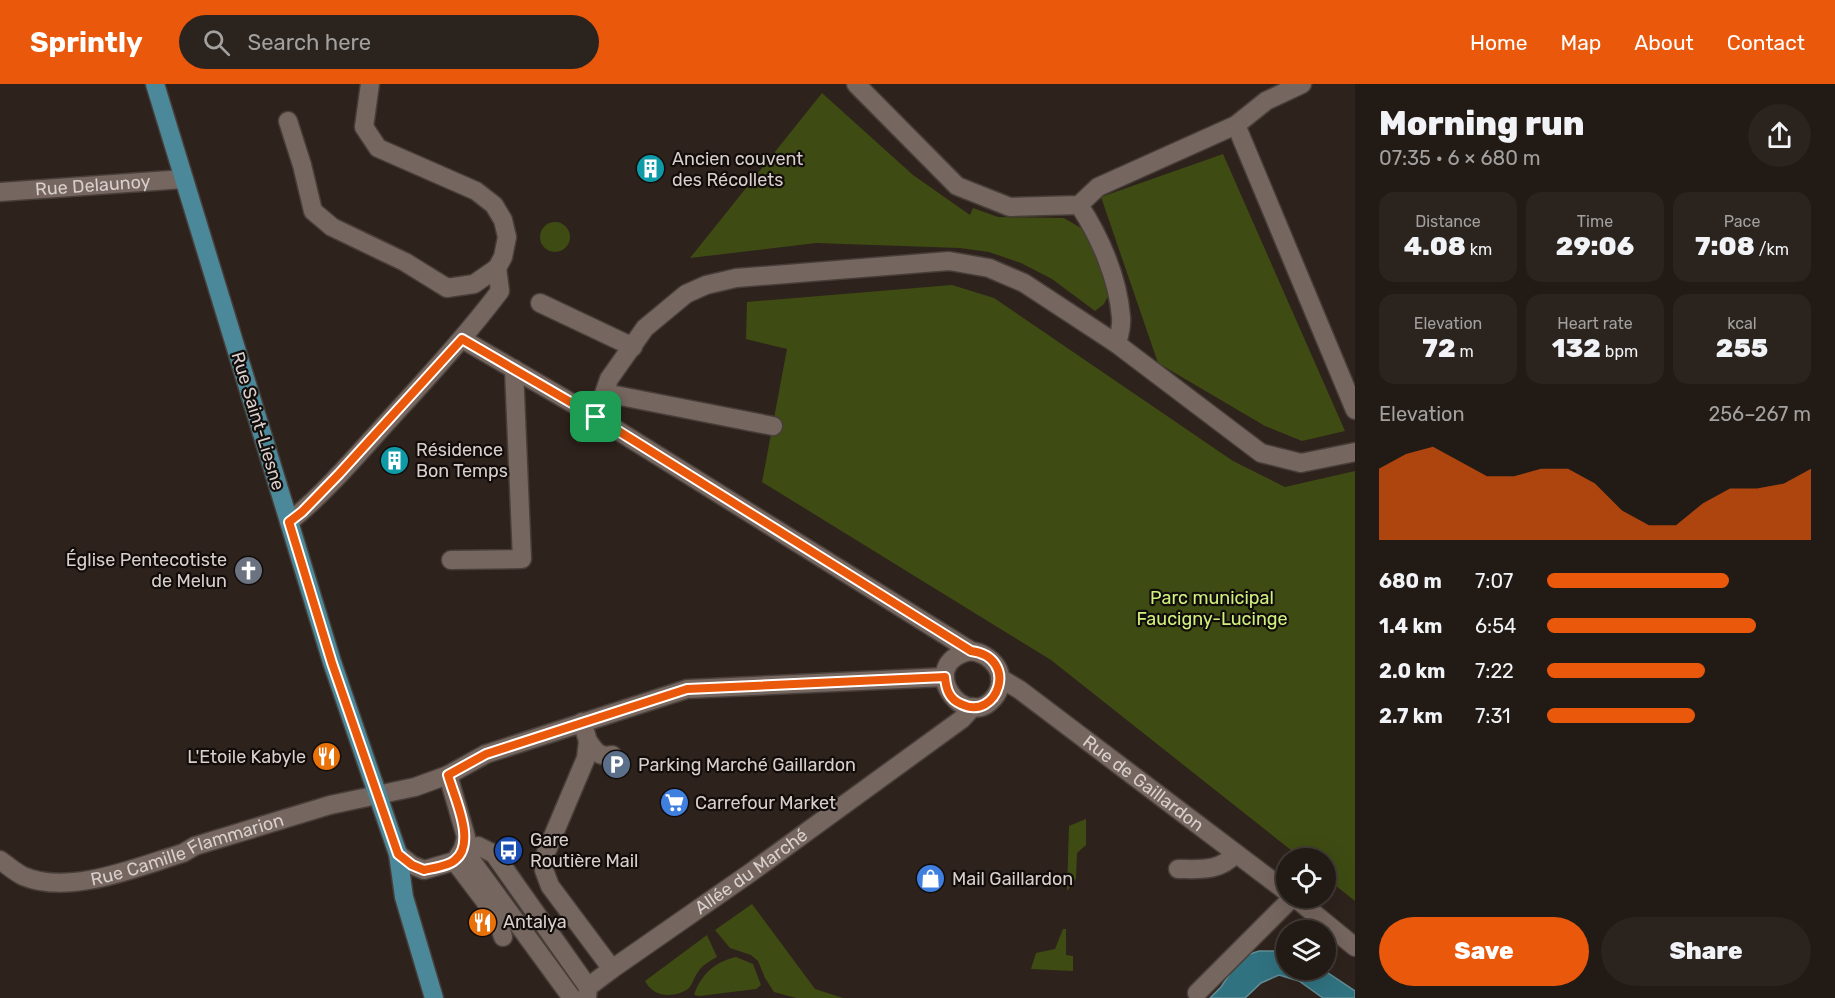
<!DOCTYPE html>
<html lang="en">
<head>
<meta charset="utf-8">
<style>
	:root { --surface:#221a15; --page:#2a231e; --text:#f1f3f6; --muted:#a2a1a0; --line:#3f3834; --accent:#ea580c }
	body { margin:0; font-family:Rubik,sans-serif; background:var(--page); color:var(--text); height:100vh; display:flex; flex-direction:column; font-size:22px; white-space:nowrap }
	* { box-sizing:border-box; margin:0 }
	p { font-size:20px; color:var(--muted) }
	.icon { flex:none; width:33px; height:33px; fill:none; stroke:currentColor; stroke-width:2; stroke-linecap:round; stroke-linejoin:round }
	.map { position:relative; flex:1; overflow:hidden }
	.panel { display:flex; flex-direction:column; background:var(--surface); width:480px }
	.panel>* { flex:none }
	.fabs { position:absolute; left:1276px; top:764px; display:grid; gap:12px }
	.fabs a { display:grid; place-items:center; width:60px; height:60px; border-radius:50%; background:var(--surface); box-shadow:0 6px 24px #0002,0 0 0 2px var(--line); font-size:30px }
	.pin { position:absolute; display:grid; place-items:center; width:51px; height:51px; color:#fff; margin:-26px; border-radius:12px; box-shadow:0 3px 9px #0006 }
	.round { display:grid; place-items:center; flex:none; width:63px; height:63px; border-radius:32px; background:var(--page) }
	.head { display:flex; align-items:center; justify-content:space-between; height:102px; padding:0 24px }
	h1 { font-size:33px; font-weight:800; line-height:45px }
	.figures { display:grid; grid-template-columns:repeat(3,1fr); gap:9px; height:102px; padding:6px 24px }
	.figures div { display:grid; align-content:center; border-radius:15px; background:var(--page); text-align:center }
	.figures b { font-size:26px; font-weight:800 }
	.figures small { font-size:16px; font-weight:400 }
	.figures p { font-size:16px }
	.chart { height:168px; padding:12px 24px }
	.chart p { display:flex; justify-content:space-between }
	.chart svg { width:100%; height:108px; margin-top:6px; fill:var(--accent); opacity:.7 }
	.button { display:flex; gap:12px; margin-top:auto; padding:12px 24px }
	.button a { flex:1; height:69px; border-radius:36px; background:var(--accent); color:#fff; font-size:24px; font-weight:800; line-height:69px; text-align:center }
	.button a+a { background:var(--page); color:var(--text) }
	ul { padding:0 24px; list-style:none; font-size:20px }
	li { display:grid; grid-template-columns:96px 72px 1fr; align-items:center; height:45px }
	li i { height:15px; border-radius:8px; background:var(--accent) }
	header { display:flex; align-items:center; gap:36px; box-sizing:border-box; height:84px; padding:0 30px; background:var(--accent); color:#fff }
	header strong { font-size:28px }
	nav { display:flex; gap:33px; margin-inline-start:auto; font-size:21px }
	.search { width:420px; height:54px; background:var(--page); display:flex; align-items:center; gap:15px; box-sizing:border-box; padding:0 21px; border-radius:33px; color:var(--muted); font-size:22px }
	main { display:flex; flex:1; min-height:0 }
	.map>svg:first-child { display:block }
	.green { fill:#3e4c13 }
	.water { fill:#317280; stroke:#638e97; stroke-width:1.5 }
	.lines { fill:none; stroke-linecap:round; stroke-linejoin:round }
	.minor-casing { stroke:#483e39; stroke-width:21 }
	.major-casing { stroke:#483e39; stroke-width:21 }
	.minor { stroke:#75665f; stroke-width:18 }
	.major { stroke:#4a889a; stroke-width:18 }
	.route-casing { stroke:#fff; stroke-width:12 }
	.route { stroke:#ea580c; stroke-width:8 }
	.labels { text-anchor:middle; stroke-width:4.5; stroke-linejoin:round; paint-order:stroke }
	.poi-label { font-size:18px; fill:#d8cfcc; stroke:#120d0a; text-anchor:start }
	.street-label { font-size:18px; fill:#d8cfcc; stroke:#120d0a }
	.park-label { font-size:18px; fill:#d0f07e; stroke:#120d0a }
</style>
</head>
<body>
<header>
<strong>Sprintly</strong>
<div class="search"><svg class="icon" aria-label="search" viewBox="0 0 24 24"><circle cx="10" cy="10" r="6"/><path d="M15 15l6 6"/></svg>Search here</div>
<nav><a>Home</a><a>Map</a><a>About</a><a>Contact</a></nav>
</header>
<main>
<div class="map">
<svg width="1355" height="914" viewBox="0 0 1355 914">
	<rect width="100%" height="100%" fill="#2e221c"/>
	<path class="green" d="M822,9L913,91L970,131L973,124L998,133L1064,134L1081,144L1091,157L1110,208L1104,220L1095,227L1052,195L1021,179L989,168L960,164L816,159L690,174Z
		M1223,70L1345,347L1302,357L1265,342L1158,279L1101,113Z
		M540 153a15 15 0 1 1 30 0a15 15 0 1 1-30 0Z
		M952,201L994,214L1233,377L1285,403L1355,387V817L1326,794V774H1301L1051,576L762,398L787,265L746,255L747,218Z
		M1086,735V761L1077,769L1076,795L1067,807L1069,742Z
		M752,820L815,905L843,914H796L774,908L765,894L758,877L751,871L730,864L715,846Z
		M1063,845H1066V871L1073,872V887L1031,885L1036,869L1055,865Z
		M707,851L717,873C710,877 702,881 698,888C694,893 693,900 688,905C674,914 654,914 645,897Z
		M736,873L753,880L761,901L756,905L699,912L694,911C701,891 714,878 736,873Z"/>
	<path class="water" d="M1259,867H1287V885H1322L1355,907V914H1323L1299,897L1279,891L1261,899L1245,914H1210L1221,903L1241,873Z"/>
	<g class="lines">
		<defs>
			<g id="minor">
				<path d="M856,0L957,102L1010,123L1079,121L1098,103L1236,41L1266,17L1302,0"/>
				<path d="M288,37L302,81L313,127L332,143L405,178L447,204L474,200L497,184L503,173L507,153L503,136L494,121L476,107L378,64L364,43L370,0"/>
				<path d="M1236,41L1355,326"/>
				<path id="s1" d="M0,108L184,95"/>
				<path d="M1079,121C1100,153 1118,194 1121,233C1122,242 1119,252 1117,260"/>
				<path d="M540,219L633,263"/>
				<path d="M462,255L596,333L971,567C992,570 1009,590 996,611C967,653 912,579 971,567"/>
				<path d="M605,309L773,342"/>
				<path d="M596,333L609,295L645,244L686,210L706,201L736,194L949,177L989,184L1024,199L1117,260L1261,369L1301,379L1355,368"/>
				<path d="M289,438C326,408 357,371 389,336C427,294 466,252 500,207L497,184"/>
				<path d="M451,476L522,475L514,285"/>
				<path id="s2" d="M1000,594L1020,606L1287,808"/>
				<path d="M582,638L588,657L586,674L545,771L544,786L550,802L612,885L588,903L587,914"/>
				<path d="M588,657C595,667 599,674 612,671"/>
				<path d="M463,765L478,762L494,770L588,903"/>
				<path d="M463,765L572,914"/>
				<path d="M398,770L412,781L424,786L455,777L463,765L466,753L448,691"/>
				<path id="s3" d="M0,776C7,781 15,788 23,792C69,812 137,783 183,769L195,762L330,721L415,703L448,691L486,670L687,605L945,593"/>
				<path d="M456,779L497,833L503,853"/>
				<path d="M1178,785C1200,785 1219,788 1235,770"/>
				<path d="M1294,813L1355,863"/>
				<path id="s4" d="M612,885L750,789L962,635L973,623"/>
				<path d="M1197,909L1293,813"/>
			</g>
			<path id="major" d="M155,0L332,578L398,770L404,813L434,914"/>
		</defs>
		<use href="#minor" class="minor-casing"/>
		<use href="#major" class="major-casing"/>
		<use href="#minor" class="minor"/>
		<use href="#major" class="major"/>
	</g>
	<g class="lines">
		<defs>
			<path id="route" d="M462,255L596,333L971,567C1020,573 998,638 961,620C949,615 946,605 945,593L687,605L486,670L448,691C454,713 477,759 455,776C449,782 432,784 424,786L412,781L398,770L332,579L289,438L302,428L339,390Z"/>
		</defs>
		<use href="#route" class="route-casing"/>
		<use href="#route" class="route"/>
	</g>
	<defs>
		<symbol id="building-disc" viewBox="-11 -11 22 22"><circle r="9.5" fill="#0f9aa8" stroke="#120d0a"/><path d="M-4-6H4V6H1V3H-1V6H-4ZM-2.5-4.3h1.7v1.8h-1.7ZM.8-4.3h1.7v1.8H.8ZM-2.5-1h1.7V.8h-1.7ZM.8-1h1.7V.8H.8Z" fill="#fff"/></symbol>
		<symbol id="church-disc" viewBox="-11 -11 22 22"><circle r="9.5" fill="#6b7280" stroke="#120d0a"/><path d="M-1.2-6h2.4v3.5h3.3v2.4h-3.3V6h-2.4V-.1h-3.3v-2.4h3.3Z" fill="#fff"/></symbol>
		<symbol id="restaurant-disc" viewBox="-11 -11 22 22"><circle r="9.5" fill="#e8710a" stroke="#120d0a"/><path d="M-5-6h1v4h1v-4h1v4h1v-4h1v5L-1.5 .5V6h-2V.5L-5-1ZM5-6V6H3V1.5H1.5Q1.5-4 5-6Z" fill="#fff"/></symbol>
		<symbol id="parking-disc" viewBox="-11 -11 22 22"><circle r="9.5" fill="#5c6f8a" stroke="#120d0a"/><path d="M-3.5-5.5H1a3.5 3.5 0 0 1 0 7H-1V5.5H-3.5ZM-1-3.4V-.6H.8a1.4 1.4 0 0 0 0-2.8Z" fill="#fff"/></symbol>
		<symbol id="supermarket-disc" viewBox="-11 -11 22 22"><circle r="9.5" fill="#3f7fe0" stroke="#120d0a"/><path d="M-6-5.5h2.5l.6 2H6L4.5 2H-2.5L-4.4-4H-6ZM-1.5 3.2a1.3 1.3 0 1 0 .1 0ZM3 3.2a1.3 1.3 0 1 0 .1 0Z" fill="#fff"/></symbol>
		<symbol id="bus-disc" viewBox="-11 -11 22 22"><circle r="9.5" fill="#1a4fb4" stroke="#120d0a"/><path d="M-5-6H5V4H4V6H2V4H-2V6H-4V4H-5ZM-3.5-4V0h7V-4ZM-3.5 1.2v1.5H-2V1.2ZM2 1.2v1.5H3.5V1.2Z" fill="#fff"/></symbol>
		<symbol id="shop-disc" viewBox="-11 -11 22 22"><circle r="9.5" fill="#3f7fe0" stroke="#120d0a"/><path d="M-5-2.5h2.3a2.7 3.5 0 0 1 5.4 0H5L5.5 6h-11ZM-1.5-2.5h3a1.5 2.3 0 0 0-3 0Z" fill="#fff"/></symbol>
	</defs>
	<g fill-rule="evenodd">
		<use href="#building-disc" x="634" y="68" width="33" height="33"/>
		<use href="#building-disc" x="378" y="360" width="33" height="33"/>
		<use href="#church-disc" x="232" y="470" width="33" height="33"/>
		<use href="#restaurant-disc" x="310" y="656" width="33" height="33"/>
		<use href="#parking-disc" x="600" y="664" width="33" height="33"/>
		<use href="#supermarket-disc" x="658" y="702" width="33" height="33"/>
		<use href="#bus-disc" x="492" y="750" width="33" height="33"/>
		<use href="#shop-disc" x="914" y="778" width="33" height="33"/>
		<use href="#restaurant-disc" x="466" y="822" width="33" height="33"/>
	</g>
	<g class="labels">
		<g class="poi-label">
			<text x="672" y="81">Ancien couvent<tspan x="672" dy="21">des Récollets</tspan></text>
			<text x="416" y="372">Résidence<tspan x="416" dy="21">Bon Temps</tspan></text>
			<text x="227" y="482" text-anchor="end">Église Pentecotiste<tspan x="227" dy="21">de Melun</tspan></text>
			<text x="306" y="679" text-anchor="end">L'Etoile Kabyle</text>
			<text x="638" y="687">Parking Marché Gaillardon</text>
			<text x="695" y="725">Carrefour Market</text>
			<text x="530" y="762">Gare<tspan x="530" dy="21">Routière Mail</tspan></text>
			<text x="952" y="801">Mail Gaillardon</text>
			<text x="503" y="844">Antalya</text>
		</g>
		<g class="street-label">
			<text dy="6" stroke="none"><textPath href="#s1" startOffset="93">Rue Delaunoy</textPath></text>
			<text transform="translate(258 337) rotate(73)" y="6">Rue Saint-Liesne</text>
			<text dy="6" stroke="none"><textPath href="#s2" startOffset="178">Rue de Gaillardon</textPath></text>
			<text dy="6" stroke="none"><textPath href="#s3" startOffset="198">Rue Camille Flammarion</textPath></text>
			<text dy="6" stroke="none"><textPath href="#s4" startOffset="170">Allée du Marché</textPath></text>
		</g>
		<g class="park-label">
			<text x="1212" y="520">Parc municipal<tspan x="1212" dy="21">Faucigny-Lucinge</tspan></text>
		</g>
	</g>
</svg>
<div class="fabs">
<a><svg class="icon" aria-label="locate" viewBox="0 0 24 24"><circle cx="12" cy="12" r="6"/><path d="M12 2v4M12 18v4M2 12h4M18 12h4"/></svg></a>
<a><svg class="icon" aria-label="layers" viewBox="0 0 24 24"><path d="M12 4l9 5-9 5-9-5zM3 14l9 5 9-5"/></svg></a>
</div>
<div class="pin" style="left:596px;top:333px;background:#1e9e55"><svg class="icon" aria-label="arrive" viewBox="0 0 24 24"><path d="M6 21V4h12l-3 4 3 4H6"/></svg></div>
</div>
<section class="panel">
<div class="head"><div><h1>Morning run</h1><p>07:35 · 6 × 680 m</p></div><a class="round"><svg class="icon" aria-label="share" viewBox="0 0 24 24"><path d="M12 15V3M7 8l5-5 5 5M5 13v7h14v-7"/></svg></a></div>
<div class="figures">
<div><p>Distance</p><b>4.08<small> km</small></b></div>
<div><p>Time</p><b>29:06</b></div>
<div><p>Pace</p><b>7:08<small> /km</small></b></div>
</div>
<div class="figures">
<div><p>Elevation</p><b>72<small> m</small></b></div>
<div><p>Heart rate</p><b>132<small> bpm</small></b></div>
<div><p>kcal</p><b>255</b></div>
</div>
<div class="chart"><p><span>Elevation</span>256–267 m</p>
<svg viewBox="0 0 160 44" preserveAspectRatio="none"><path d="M0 44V15L10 9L20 6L30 12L40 18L50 18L60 15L70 15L80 21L90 32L100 38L110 38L120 29L130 23L140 23L150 21L160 15V44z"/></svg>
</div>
<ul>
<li><b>680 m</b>7:07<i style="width:69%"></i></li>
<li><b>1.4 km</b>6:54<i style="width:79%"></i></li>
<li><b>2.0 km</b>7:22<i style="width:60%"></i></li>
<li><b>2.7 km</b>7:31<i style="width:56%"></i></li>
</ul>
<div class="button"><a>Save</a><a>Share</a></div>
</section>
</main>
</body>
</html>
